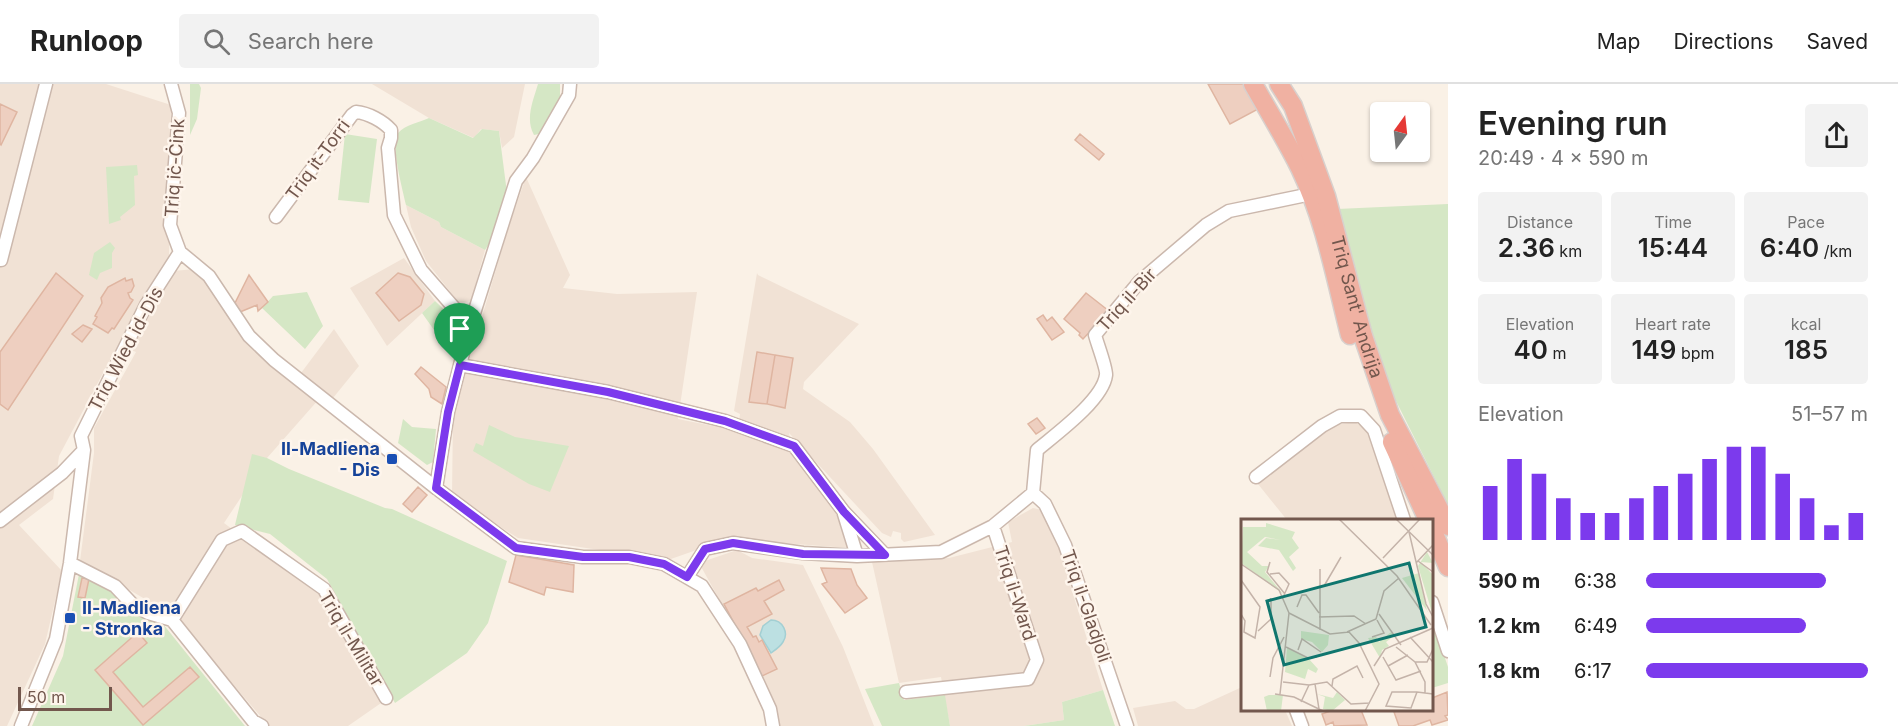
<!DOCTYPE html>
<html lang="en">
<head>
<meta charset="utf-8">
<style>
	:root { --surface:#fff; --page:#f2f2f2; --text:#222; --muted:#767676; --line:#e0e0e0; --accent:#7c3aed }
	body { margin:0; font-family:Inter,sans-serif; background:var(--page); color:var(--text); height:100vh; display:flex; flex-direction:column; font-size:22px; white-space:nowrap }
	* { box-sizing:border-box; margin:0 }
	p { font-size:20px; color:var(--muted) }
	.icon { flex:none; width:33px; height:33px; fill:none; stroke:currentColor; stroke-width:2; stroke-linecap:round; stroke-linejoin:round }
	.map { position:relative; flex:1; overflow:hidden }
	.details { display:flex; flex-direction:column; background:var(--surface); width:450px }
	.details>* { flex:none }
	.needle { width:39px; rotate:15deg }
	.tools { position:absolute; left:1370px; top:18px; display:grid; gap:12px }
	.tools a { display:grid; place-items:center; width:60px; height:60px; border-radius:6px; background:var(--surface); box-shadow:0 2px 4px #0004; font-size:30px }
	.scale { position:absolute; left:18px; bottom:15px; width:94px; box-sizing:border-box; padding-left:6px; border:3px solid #72574d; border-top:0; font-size:16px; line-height:21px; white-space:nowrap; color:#72574d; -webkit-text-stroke:4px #fef5ec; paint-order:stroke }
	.pin { position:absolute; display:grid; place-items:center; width:51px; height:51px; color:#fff; margin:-62px -26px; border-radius:50% 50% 50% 0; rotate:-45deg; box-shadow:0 0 6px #0007 }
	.pin .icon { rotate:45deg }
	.round { display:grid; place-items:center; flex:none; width:63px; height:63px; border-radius:6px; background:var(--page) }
	.head { display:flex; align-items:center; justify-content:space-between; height:102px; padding:0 30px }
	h1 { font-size:33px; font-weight:600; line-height:45px }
	.stats { display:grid; grid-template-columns:repeat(3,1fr); gap:9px; height:102px; padding:6px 30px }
	.stats div { display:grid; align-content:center; border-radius:6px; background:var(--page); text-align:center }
	.stats b { font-size:26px; font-weight:600 }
	.stats small { font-size:16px; font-weight:400 }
	.stats p { font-size:16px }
	.chart { height:168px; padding:12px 30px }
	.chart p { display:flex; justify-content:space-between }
	.chart svg { width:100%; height:108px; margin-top:6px; stroke:var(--accent); stroke-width:6 }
	ul { padding:0 30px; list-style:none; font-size:20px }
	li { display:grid; grid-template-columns:96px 72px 1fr; align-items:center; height:45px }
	li i { height:15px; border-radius:8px; background:var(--accent) }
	header { display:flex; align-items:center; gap:36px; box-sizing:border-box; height:84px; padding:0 30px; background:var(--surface); border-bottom:2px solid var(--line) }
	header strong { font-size:28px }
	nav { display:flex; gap:33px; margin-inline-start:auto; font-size:21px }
	.search { width:420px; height:54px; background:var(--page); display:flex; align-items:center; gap:15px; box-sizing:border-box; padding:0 21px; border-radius:6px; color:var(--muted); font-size:22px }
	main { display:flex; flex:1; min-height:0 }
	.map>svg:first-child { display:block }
	.residential { fill:#f1e2d5 }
	.green { fill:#d5e7c5 }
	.water { fill:#bce0e2; stroke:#a3cfd3; stroke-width:1.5 }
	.building { fill:#eecfc0; stroke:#dfb5a1; stroke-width:1.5 }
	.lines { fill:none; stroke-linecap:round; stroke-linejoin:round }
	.minor-casing { stroke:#cbb8ad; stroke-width:15 }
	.highway-casing { stroke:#d8d0cd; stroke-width:21 }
	.minor { stroke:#fff; stroke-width:12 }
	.highway { stroke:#f0b1a2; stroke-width:18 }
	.route-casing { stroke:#fff; stroke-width:12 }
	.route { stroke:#7c3aed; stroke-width:8 }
	.transit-dot { fill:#1a4fb4; stroke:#fef5ec; stroke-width:2 }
	.labels { text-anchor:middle; stroke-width:5; stroke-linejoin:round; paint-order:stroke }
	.street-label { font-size:18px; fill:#72574d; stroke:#fef5ec }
	.transit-label { font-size:18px; font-weight:bold; fill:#164399; stroke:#fef5ec; text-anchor:end }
	.inset-road { fill:none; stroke:#c4b3a9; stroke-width:1.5 }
	.view { fill:#0f766e; fill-opacity:0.15; stroke:#0f766e; stroke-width:3 }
	.inset-edge { fill:none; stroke:#72574d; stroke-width:3 }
</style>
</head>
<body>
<header>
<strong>Runloop</strong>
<div class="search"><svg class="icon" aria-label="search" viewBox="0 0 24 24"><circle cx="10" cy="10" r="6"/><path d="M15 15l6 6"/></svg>Search here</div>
<nav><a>Map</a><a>Directions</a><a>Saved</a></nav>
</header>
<main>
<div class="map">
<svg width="1448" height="642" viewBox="0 0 1448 642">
	<rect width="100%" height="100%" fill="#faf1e6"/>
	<path class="residential" d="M0,0H106L171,21L169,172L110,276L59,372L53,415L19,441L62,487L45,560L7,642H0Z
		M372,0H525L514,53L502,64L499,47L481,45L474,54L429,34Z
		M526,93L570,191L563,204L617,210L697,208L678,335L738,347L740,330L734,327L757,189L758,191L859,240L804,298L803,305L850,338L873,365L935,451L904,458L901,455V449L893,447L891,453L882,449L789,349L794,374L835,426L849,464L728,455L668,476L518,454L452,412L453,331L508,145Z
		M406,121L439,138L441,143L485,166L471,217L459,219L426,177L411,143Z
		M404,174L435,217L387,262L350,204Z
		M194,185L319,315L267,374L224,439L325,515L384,617L348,642H269L174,532L80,477L94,369V344L136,268L129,265L153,214L174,187Z
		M334,245L359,282L333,314L301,289Z
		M1355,338L1369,348L1398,436H1287L1258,400L1335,341Z
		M1033,424L1047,427L1103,606L1062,618L1064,636L1024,642H950L941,593L899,599L872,478L949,474L1012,458L1008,438Z
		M737,466L752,474L803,481L843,563L874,642H779L762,592L699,479Z
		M1242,603V626H1285L1292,642H1138L1133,624L1175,617L1186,625H1194Z"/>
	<path class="green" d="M190,0H199L201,4L197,35L190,51Z
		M538,0H560V16L539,50L534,51C525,35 533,17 538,0Z
		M429,34L473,54L482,45L499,47L507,109L495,151L485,166L441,143L439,138L406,121C403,107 390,60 398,49C405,41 420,38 429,34Z
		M345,50L377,55L369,119L338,116Z
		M137,81L138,91L134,92L135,121L120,133L121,136L109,140L106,83Z
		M1448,120V421L1392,309L1363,225L1337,125Z
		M110,158L115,164L112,169V184L100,189L97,196L89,191L94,169Z
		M307,208L323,242L305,265L262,224L273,212Z
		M435,217L459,240L451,270L422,229Z
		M403,335L412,343L436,345L433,378L427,381L398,359Z
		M489,341L515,353L569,362L550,408L529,400L473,367L476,359L483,362Z
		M252,370L267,374L289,385L385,424L392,425L507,477L488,539L467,569L395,619L327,495L270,450L235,441Z
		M79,490L109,505L136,529L163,540L245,642H32L63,572Z
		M1432,536L1448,583V599L1432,604Z
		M899,599L904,616L945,611L950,642H882L865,605Z
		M1103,606L1115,642H1024L1064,636L1062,618Z"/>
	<path class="water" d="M771,536C783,536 789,549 783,558C780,563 775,566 771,569L760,551L763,542Z"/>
	<path class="building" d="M1208,0H1246L1260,24L1230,40Z
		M0,20L17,28L1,61L0,60Z
		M1080,50L1104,70L1099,76L1075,56Z
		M56,189L83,212L8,326L0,320V268Z
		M398,189L410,193L424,210L421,221L399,237L376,209Z
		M249,191L268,218L258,227L257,221L240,228L235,219Z
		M125,194L126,197L132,195L134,202L131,208L128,209L130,214L133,216L114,245L112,244L108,249L93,240L97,233L95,232L102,219L101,214L108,203Z
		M1086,209L1109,227L1083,255L1079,251L1080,249L1064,235Z
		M1043,231L1047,237L1052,233L1064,248L1052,256L1037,235Z
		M83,241L92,245L82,258L72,250Z
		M757,268L775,271L767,320L749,318Z
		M775,271L793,274L785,324L767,320Z
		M421,283L446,303L442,320L431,313L429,305L415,290Z
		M1037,334L1045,344L1036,350L1028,340Z
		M418,403L427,411L412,428L403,420Z
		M516,471L574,481L573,508L546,503L544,511L509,498Z
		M821,484L851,485L857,501L867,514L845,529L822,500L827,498Z
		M82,494L89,495L85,514L78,513Z
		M779,496L784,506L764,517L772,530L747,543L753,553L756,552L759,558L762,556L777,585L762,592L724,520L756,504L758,507Z
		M138,548L147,559L113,588L143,623L190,583L199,593L143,641L95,586Z
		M1447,608L1448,631L1445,632L1448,636L1432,641L1430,636L1413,642H1399L1394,628L1399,626H1432V614Z
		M1333,626H1361L1367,641L1334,642L1333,638L1326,641L1322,630Z"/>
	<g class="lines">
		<defs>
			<path id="minor" d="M171,0L179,29L170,141L180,168L209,192L249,252L274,276L436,404L516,464L583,473H629L664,480L702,502L740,560L770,625L773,642
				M276,133L352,31L356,28C368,29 383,37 391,46V54L388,64L394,131L421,186L470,242
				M0,176H1L46,0
				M460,281L608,308L725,337L794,362L844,428L885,471
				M1256,393L1322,342L1340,332H1361L1374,346L1404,436
				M436,404L448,328L470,242L516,97L533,74L569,11L570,0
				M1033,409L1045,420L1065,461L1127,642
				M844,430L857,472
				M0,437L62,389L84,366
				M70,479L115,502L133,521L148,529L172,536L253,637L262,642
				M687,493L705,465L733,459L803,469L857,472L941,468L993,442L1033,409L1037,366C1056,350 1103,316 1106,291C1107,285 1097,259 1095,251L1139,198L1206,141L1229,127L1311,110
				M1432,518L1448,567
				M172,536L222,456L242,447L324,505L386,614
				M906,608L1028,595L1037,576L993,442
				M1296,626L1302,642
				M21,642L56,555L70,479L84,366L81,352L146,221L180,168"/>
			<g id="highway">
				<path d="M1253,0C1269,28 1286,56 1300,84C1325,136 1336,196 1350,251"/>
				<path id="s1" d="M1279,0L1293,22L1326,112L1363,252L1390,331L1448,442"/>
				<path d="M1392,358L1428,436"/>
				<path d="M1432,445L1448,483"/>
			</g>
		</defs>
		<use href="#minor" class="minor-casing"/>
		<use href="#highway" class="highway-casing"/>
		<use href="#minor" class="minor"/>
		<use href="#highway" class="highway"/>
	</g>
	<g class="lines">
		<defs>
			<path id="route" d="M460,281L608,308L725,337L794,362L844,428L885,471L803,470L733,459L705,465L687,493L664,480L629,473H583L516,464L436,404L448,328Z"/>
		</defs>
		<use href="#route" class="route-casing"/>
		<use href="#route" class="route"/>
	</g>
	<g class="transit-dot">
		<rect x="386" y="369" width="12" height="12" rx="3"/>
		<rect x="64" y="528" width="12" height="12" rx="3"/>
	</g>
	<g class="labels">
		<g class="street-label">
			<text transform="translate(318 76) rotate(-54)" y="6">Triq it-Torri</text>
			<text transform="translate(175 84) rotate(-86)" y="6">Triq iċ-Ċink</text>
			<text transform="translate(1127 216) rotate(-48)" y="6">Triq il-Bir</text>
			<text dy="6" stroke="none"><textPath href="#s1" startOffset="237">Triq Sant' Andrija</textPath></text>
			<text transform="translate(126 265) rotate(-62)" y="6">Triq Wied id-Dis</text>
			<text transform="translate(1015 509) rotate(72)" y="6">Triq il-Ward</text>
			<text transform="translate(1086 522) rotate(71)" y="6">Triq il-Gladjoli</text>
			<text transform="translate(351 555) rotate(59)" y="6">Triq il-Militar</text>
		</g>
		<g class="transit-label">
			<text x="380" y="371">Il-Madliena<tspan x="380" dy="21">- Dis</tspan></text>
			<text x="82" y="530" text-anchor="start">Il-Madliena<tspan x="82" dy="21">- Stronka</tspan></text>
		</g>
	</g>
	<g transform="translate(1241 435)">
		<rect width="192" height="192" fill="#faf1e6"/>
		<path d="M25,4L54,13L51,19L58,29L48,38L55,49L52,52L38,31L17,27L25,19L40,21L24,18L6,33L21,47H28L24,53L42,75L0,44L2,8H25ZM186,33L192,44L180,43L192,56V97L177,47ZM178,54L186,92L188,94L161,59ZM60,112L88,116L87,126L81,133L71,123L60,120ZM150,113L153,117L145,123L148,127L141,131L139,139L127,119L135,118L138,123ZM46,129L67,139L77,150L75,154L67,150L64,160L44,153ZM96,173L104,181L91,192L82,190L84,178L76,175L92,179ZM28,176H42L40,192H26L23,178Z" fill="#d5e7c5"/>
		<path class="inset-road" d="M98,0L156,57L190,106M155,0L192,36M168,13L185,85L192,98M142,39L179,0M177,42L192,53M29,43L26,53L44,75M175,44L192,26M0,45L38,71L48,94M79,50V111M29,55L38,54L48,65L43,76M0,61L19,88L14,119L3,113L4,102L0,95M83,67L100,38M56,88L61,76H65L78,94M48,94L89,115L108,113L118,124L138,165L124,192M138,95L160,126M78,98L113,97L125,105M17,112L30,100V79M106,113L135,100L143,72L158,59M131,118L143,114L136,101M169,118L192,143M45,128L67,139L76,138M155,128L174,143L184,163V174M57,131L61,120L80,133M142,138L155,161L180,152M174,143H186L192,130M133,147L144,130L192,109M147,147L167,136M29,158L32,139L43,118M42,163L68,166L86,163L110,185L129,184M74,165L78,190M91,167L92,160L116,147L122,159M176,173L170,189L145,187L151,173H176L192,175M34,175L53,178L82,192M39,175L48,94M60,183L68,166"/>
		<path class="view" d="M168,44L185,108L43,146L26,82Z"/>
		<rect width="192" height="192" class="inset-edge"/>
	</g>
</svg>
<div class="tools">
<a><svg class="needle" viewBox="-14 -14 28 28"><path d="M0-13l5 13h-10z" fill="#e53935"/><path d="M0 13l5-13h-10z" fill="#767676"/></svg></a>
</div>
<div class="scale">50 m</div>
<div class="pin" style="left:460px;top:281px;background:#1e9e55"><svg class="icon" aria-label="arrive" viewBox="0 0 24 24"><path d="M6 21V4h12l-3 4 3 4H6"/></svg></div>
</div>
<section class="details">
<div class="head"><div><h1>Evening run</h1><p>20:49 · 4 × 590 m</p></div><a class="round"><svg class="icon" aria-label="share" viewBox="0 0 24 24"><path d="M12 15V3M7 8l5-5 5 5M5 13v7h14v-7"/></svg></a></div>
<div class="stats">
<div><p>Distance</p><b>2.36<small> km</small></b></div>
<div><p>Time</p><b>15:44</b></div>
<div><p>Pace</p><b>6:40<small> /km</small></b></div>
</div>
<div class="stats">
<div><p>Elevation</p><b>40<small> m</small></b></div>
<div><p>Heart rate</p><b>149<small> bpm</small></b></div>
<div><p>kcal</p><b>185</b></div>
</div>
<div class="chart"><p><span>Elevation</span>51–57 m</p>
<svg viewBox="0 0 160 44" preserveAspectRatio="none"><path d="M5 44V22M15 44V11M25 44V17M35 44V27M45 44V33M55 44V33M65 44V27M75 44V22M85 44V17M95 44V11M105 44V6M115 44V6M125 44V17M135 44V27M145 44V38M155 44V33"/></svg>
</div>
<ul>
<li><b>590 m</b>6:38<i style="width:81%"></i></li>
<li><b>1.2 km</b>6:49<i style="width:72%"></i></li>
<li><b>1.8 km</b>6:17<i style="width:100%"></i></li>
</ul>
</section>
</main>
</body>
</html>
